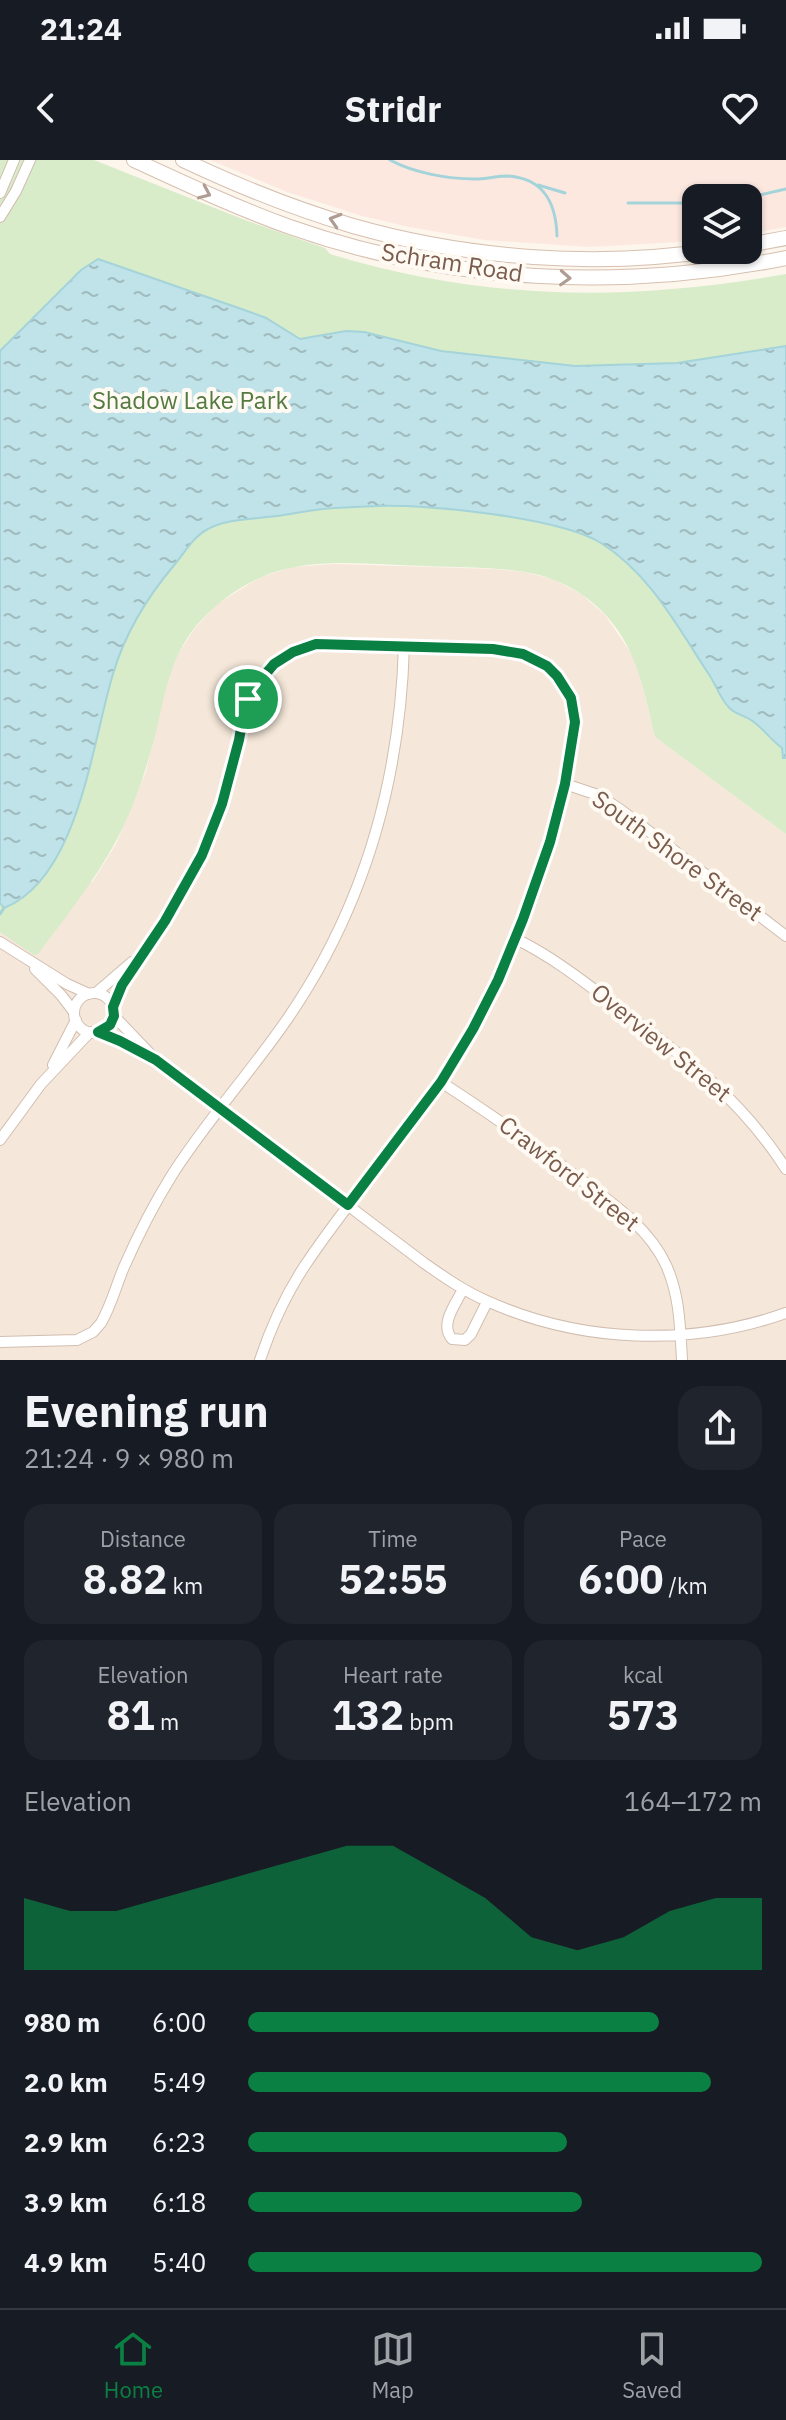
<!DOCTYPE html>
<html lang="en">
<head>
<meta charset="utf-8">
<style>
	:root { --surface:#171b24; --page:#20242c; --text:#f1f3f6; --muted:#9ea1a6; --line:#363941; --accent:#0b8043 }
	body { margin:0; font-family:"IBM Plex Sans",sans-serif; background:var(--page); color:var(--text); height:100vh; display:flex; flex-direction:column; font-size:30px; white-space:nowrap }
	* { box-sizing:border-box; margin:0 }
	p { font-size:26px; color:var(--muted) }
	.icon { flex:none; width:44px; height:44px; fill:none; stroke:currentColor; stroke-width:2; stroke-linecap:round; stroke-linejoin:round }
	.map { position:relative; height:1200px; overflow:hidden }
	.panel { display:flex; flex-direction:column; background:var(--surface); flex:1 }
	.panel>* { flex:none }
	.tools { position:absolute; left:682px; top:24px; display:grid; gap:16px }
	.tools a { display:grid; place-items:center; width:80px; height:80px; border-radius:16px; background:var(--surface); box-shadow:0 2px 6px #0004; font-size:40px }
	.pin { position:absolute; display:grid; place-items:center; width:68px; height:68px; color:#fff; margin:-34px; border:4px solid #fff; border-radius:50%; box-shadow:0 2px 8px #0007 }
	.round { display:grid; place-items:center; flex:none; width:84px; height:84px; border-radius:24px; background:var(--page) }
	.overview { display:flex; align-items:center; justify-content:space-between; height:136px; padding:0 24px }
	h1 { font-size:44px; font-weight:800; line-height:60px }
	.figures { display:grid; grid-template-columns:repeat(3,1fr); gap:12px; height:136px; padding:8px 24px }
	.figures div { display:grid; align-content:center; border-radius:20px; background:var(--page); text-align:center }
	.figures b { font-size:40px; font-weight:800 }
	.figures small { font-size:22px; font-weight:400 }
	.figures p { font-size:22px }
	.chart { height:224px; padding:16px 24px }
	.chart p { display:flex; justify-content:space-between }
	.chart svg { width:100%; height:144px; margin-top:8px; fill:var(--accent); opacity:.7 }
	ul { padding:0 24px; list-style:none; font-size:26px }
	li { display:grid; grid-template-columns:128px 96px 1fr; align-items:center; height:60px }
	li i { height:20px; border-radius:10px; background:var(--accent) }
	.status { display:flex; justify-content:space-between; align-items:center; height:56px; padding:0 40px; background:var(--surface); direction:ltr }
	.status svg { height:22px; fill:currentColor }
	header { display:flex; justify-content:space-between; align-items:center; height:104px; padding:0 24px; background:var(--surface); font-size:36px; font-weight:800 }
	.tabs { display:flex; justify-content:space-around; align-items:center; height:112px; border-top:2px solid var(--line); background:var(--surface); font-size:22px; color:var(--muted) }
	.tabs a { display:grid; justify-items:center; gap:4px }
	.tabs .active { color:var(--accent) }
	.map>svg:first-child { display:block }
	.residential { fill:#f5e8da }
	.commercial { fill:#fde8e0 }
	.park { fill:#d8ecc9 }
	.water { fill:url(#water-ripples); stroke:#a5d3da; stroke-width:2 }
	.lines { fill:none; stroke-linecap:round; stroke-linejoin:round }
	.stream { stroke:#a5d3da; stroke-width:3 }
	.minor-casing { stroke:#d1beb0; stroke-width:12 }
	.secondary-casing { stroke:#d6c0b0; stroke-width:16 }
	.minor { stroke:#fff; stroke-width:10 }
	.secondary { stroke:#fff; stroke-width:14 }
	.oneway { stroke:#af9d94 }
	.route-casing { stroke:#fff; stroke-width:16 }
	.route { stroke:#0b8043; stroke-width:10 }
	.labels { text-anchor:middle; stroke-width:8; stroke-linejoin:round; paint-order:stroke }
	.street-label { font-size:24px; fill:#7a5c4d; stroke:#fffaf3 }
	.park-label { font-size:24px; fill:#537a41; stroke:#fffaf3 }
</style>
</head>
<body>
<div class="status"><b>21:24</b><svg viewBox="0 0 49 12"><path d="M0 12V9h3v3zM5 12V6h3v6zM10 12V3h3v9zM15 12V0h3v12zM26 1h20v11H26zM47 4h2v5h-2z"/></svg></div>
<header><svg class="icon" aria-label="back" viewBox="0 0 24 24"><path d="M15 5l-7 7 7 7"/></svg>Stridr<svg class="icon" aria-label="heart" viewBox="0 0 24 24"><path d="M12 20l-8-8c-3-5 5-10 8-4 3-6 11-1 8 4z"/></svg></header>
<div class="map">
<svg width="786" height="1200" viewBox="0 0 786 1200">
	<defs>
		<pattern id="water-ripples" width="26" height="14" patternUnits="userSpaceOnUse" patternTransform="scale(2)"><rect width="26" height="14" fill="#bfe3e8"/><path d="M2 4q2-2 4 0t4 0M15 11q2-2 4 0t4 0" fill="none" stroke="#a0bbbe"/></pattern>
	</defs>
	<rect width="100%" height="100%" fill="#fdf6ec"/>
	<path class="residential" d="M334,404L494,409L524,412L553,419L581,434L605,455L633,496L639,511L655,577L786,674V1200H0V772L12,779L93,721L116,684L131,649L146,611L166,523L178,494L195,468L217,444L259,418L292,407Z"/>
	<path class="commercial" d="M210,0H786V67L748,74V38H696V81L590,87L485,80L409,67L362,56L287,32Z"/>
	<path class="park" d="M0,0H94L245,60L325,88L330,94C485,141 627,142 786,114V674L655,577C643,526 635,478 593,443C577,430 559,420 539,415C503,406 463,408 425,406C376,405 322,397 275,412C244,422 217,442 196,466C170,498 165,534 156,572C149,598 142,623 132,647C110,702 73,747 38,794L34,795L0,772Z"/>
	<path class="water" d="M98,99L250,152L266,158L300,179L346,171L364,172L441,191L575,206L677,203L786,186V598H783L782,588C771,580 762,567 751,560C741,554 733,554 726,544C719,535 715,523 708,513C677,466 650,414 601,383C559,357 426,344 376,346C356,347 335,347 315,350C299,352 283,356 267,357C247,360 226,359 208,369C194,376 185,392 175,404C148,436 125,473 113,514C92,582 79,718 4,748L0,743V191L81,110Z"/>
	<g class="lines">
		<path class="stream" d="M390,0C414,13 448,19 475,19C486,19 497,16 507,16C544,18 556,43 557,76
			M538,25L565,33
			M747,38L786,29
			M628,43H696
			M0,754L4,748"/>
		<defs>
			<path id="minor" d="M0,33L14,0
				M0,57L16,31L30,0
				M565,624L598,635L621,650L786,776
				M516,779C555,798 588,825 623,851C688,900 741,939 786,1009
				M0,782L67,824L89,834
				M35,809L61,835L74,852
				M96,833L132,802
				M74 853a20 20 0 1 1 40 0a20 20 0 1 1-40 0Z
				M113,847L122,825L177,742L202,695L222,644L239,580L244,551L252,530L274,504L293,492L316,484L493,489C526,492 557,504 570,537C580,562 572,590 567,615C545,722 502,830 441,922C398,986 346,1043 304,1107C285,1136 271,1167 260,1200
				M114,856L156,900L424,1103C444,1117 464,1131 487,1141C580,1183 690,1187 786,1153
				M98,872L147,895
				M53,905L76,860
				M441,922C487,952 532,983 576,1016C609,1041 648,1066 666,1105C680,1136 680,1167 682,1200
				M0,980L41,924L90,872
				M463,1129C456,1144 439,1164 452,1179L465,1180L471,1174L487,1142
				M0,1182L77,1180L93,1172L101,1163C111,1146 116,1126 124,1107C138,1075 154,1044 172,1015C207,960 251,912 288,858C364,747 400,620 404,486"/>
			<path id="secondary" d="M134,0C186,24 237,48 290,67C449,123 621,131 786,98
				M183,0C238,26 295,49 353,66C469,99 598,108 716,90
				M748,85L786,78"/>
		</defs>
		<use href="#minor" class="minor-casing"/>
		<use href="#secondary" class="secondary-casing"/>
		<use href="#minor" class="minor"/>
		<use href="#secondary" class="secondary"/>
	</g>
	<defs><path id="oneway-chevron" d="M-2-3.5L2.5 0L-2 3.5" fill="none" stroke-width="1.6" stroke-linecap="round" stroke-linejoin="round" transform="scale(2)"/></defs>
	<g class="oneway">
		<use href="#oneway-chevron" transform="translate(205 33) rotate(24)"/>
		<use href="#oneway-chevron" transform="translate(335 60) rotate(-163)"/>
		<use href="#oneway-chevron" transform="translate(565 118) rotate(3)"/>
	</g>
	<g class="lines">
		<defs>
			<path id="route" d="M316,484L493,489L523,494L547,506L557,516L571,538L575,562L565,624L550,682L523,759L498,820L473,869L441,922L348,1045L156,900L120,881L98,872L110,865L114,856L113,847L122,825L165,761L202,695L222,644L239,580L244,551L252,530L274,504L293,492Z"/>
		</defs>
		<use href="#route" class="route-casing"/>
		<use href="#route" class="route"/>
	</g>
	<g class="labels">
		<g class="street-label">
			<text transform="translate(452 103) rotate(9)" y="8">Schram Road</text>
			<text transform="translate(677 696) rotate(36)" y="8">South Shore Street</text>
			<text transform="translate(661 883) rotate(39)" y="8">Overview Street</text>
			<text transform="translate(569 1014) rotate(38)" y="8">Crawford Street</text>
		</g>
		<g class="park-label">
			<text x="190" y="249">Shadow Lake Park</text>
		</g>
	</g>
</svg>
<div class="tools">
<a><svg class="icon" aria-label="layers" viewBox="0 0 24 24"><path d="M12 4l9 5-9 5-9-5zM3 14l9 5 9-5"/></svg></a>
</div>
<div class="pin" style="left:248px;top:539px;background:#1e9e55"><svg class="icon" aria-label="arrive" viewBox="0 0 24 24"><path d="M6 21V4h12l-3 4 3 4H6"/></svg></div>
</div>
<section class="panel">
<div class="overview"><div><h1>Evening run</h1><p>21:24 · 9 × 980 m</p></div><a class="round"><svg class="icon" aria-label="share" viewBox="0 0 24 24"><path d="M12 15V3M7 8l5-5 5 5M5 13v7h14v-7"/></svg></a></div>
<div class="figures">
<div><p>Distance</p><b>8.82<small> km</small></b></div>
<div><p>Time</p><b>52:55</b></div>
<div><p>Pace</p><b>6:00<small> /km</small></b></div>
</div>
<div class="figures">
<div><p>Elevation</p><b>81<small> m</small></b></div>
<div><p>Heart rate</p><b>132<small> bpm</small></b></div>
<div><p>kcal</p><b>573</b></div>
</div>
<div class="chart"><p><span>Elevation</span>164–172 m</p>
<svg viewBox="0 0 160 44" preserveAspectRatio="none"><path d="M0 44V22L10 26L20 26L30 22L40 18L50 14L60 10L70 6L80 6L90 14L100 22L110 34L120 38L130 34L140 26L150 22L160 22V44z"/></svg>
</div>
<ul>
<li><b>980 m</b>6:00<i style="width:80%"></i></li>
<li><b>2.0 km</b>5:49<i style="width:90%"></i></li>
<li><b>2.9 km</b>6:23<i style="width:62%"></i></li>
<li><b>3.9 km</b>6:18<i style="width:65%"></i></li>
<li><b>4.9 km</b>5:40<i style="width:100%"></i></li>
</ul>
</section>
<nav class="tabs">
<a class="active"><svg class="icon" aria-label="home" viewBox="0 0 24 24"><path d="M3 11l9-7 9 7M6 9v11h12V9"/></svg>Home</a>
<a><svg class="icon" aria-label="map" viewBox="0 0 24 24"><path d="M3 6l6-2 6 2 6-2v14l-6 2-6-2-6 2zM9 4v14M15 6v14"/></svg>Map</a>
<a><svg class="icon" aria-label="saved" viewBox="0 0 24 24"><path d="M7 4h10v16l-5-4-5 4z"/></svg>Saved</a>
</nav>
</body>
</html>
